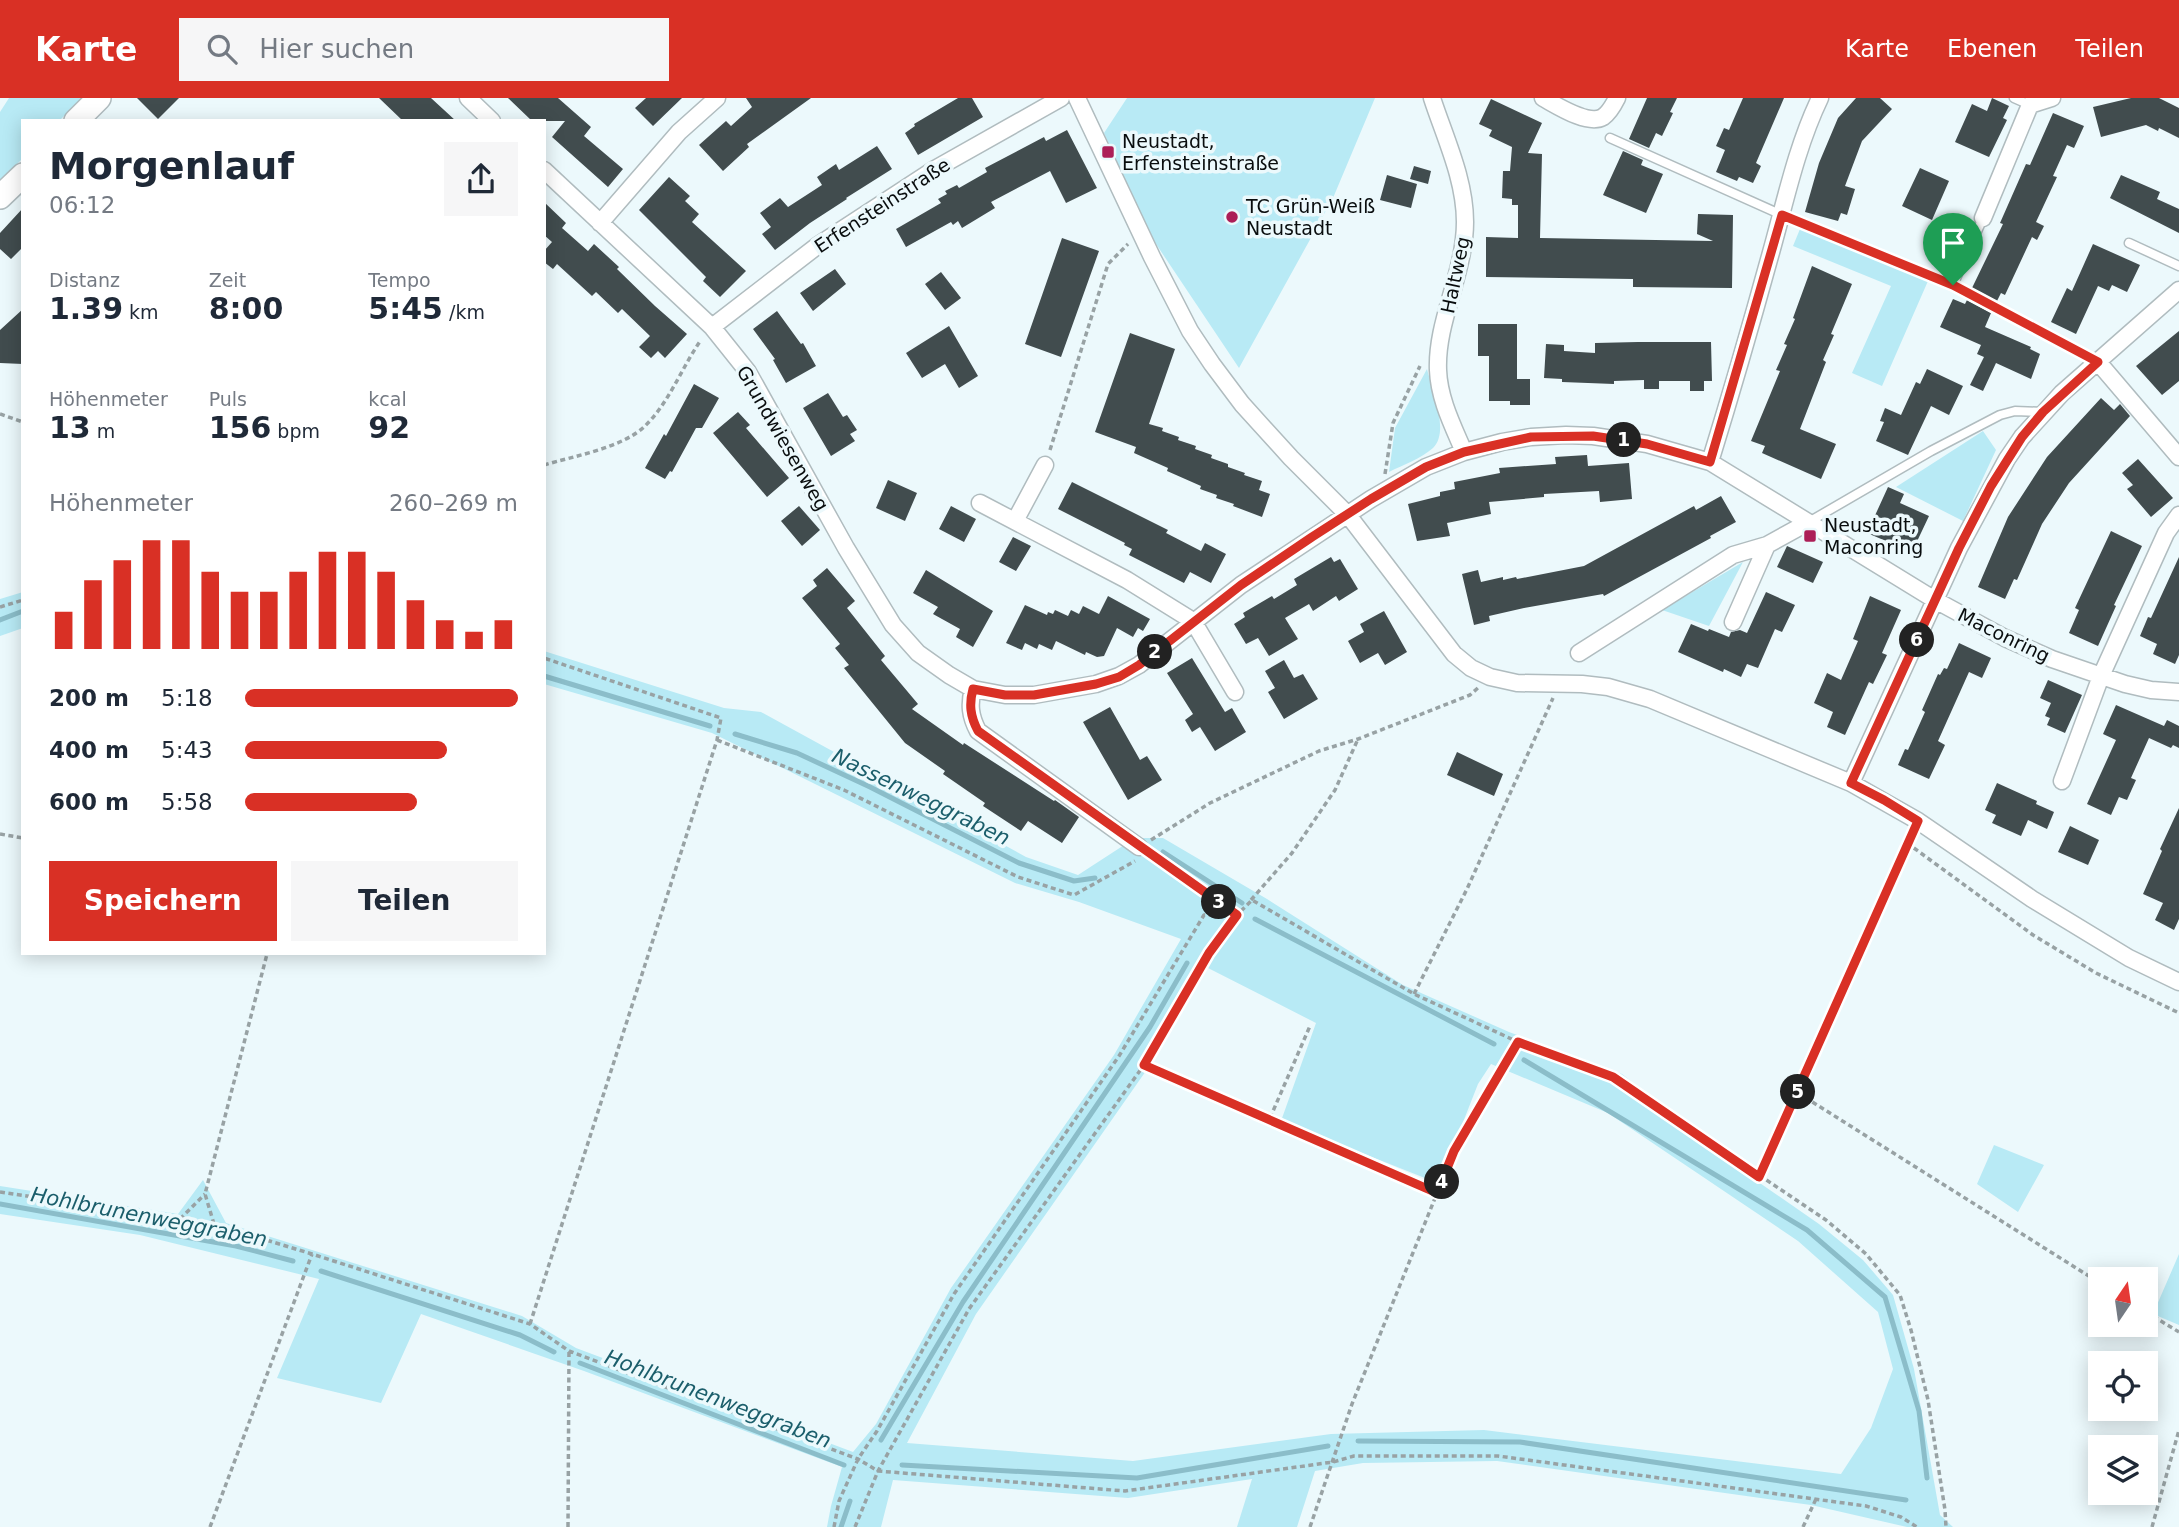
<!DOCTYPE html>
<html lang="de">
<head>
<meta charset="utf-8">
<style>
	:root { --surface:#fff; --page:#f6f6f7; --text:#1f2937; --muted:#747a83; --accent:#d93025 }
	body { margin:0; font-family:"DejaVu Sans",sans-serif; background:var(--page); color:var(--text); height:100vh; display:flex; flex-direction:column; font-size:26px; white-space:nowrap }
	* { box-sizing:border-box; margin:0 }
	p { font-size:23px; color:var(--muted) }
	.icon { flex:none; width:38px; height:38px; fill:none; stroke:currentColor; stroke-width:2; stroke-linecap:round; stroke-linejoin:round }
	.map { position:relative; flex:1; overflow:hidden }
	.drawer { position:absolute; left:21px; top:21px; width:525px; height:836px; display:flex; flex-direction:column; background:var(--surface); border-radius:0px; box-shadow:0 4px 18px #0003 }
	.drawer>* { flex:none }
	.needle { width:46px; rotate:13deg }
	.fabs { position:absolute; left:2088px; top:1169px; display:grid; gap:14px }
	.fabs a { display:grid; place-items:center; width:70px; height:70px; border-radius:0px; background:var(--surface); box-shadow:0 4px 18px #0003; font-size:35px }
	.pin { position:absolute; display:grid; place-items:center; width:60px; height:60px; color:#fff; margin:-72px -30px; border-radius:50% 50% 50% 0; rotate:-45deg; box-shadow:0 0 7px #0007 }
	.pin .icon { rotate:45deg }
	.km { position:absolute; width:35px; height:35px; margin:-18px; border-radius:50%; background:#222; color:#fff; font-size:19px; line-height:35px; text-align:center }
	.round { display:grid; place-items:center; flex:none; width:74px; height:74px; border-radius:0px; background:var(--page) }
	.summary { display:flex; align-items:center; justify-content:space-between; height:119px; padding:0 28px }
	h1 { font-size:38px; font-weight:800; line-height:52px }
	.metrics { display:grid; grid-template-columns:repeat(3,1fr); gap:10px; height:119px; padding:7px 28px }
	.metrics div { display:grid; align-content:center }
	.metrics b { font-size:30px; font-weight:800 }
	.metrics small { font-size:19px; font-weight:400 }
	.metrics p { font-size:19px }
	.chart { height:196px; padding:14px 28px }
	.chart p { display:flex; justify-content:space-between }
	.chart svg { width:100%; height:126px; margin-top:7px; stroke:var(--accent); stroke-width:6 }
	.action { display:flex; gap:14px; margin-top:auto; padding:14px 28px }
	.action a { flex:1; height:80px; border-radius:0px; background:var(--accent); color:#fff; font-size:28px; font-weight:800; line-height:80px; text-align:center }
	.action a+a { background:var(--page); color:var(--text) }
	ul { padding:0 28px; list-style:none; font-size:23px }
	li { display:grid; grid-template-columns:112px 84px 1fr; align-items:center; height:52px }
	li i { height:18px; border-radius:9px; background:var(--accent) }
	header { display:flex; align-items:center; gap:42px; box-sizing:border-box; height:98px; padding:0 35px; background:var(--accent); color:#fff }
	header strong { font-size:33px }
	nav { display:flex; gap:38px; margin-inline-start:auto; font-size:24px }
	.search { width:490px; height:63px; background:var(--page); display:flex; align-items:center; gap:18px; box-sizing:border-box; padding:0 24px; border-radius:0px; color:var(--muted); font-size:26px }
	.map>svg:first-child { display:block }
	.green { fill:#b8eaf5; fill-rule:evenodd }
	.lines { fill:none; stroke-linecap:round; stroke-linejoin:round }
	.stream { stroke:#8bbdc9; stroke-width:5 }
	.building { fill:#414c4e }
	.lane-casing { stroke:#b0bcbf; stroke-width:11 }
	.street-casing { stroke:#b0bcbf; stroke-width:19 }
	.secondary-casing { stroke:#b0bcbf; stroke-width:26 }
	.path { stroke:#98a2a4; stroke-width:3.5; stroke-dasharray:5 3.5; stroke-linecap:butt }
	.lane { stroke:#fff; stroke-width:8 }
	.street { stroke:#fff; stroke-width:16 }
	.secondary { stroke:#fff; stroke-width:23 }
	.route-casing { stroke:#fff; stroke-width:14 }
	.route { stroke:#d93025; stroke-width:9 }
	.poi-dot { fill:#ac1e57; stroke:#ecf9fc; stroke-width:2.5 }
	.labels { text-anchor:middle; stroke-width:7; stroke-linejoin:round; paint-order:stroke }
	.poi-label { font-size:19px; fill:#090d0e; stroke:#ecf9fc; text-anchor:start }
	.street-label { font-size:19px; fill:#090d0e; stroke:#ecf9fc }
	.water-label { font-size:21px; font-style:italic; fill:#1b5e6b; stroke:#ecf9fc }
</style>
</head>
<body>
<header>
<strong>Karte</strong>
<div class="search"><svg class="icon" aria-label="search" viewBox="0 0 24 24"><circle cx="10" cy="10" r="6"/><path d="M15 15l6 6"/></svg>Hier suchen</div>
<nav><a>Karte</a><a>Ebenen</a><a>Teilen</a></nav>
</header>
<div class="map">
<svg width="2179" height="1429" viewBox="0 0 2179 1429">
	<rect width="100%" height="100%" fill="#ecf9fc"/>
	<path class="green" d="M9,0H82L59,23H23V60L0,83V14Z
		M1127,0H1375L1333,100L1239,270L1150,137L1104,35Z
		M1800,131L1928,183L1882,288L1852,275L1891,188L1793,148Z
		M1427,271C1432,291 1450,334 1433,350C1422,360 1403,367 1389,374L1395,330Z
		M1983,333L1996,352L1963,423L1896,389Z
		M1743,464L1709,528L1662,512Z
		M23,494V530L0,538V501Z
		M544,553L724,610L761,614L1026,759L1078,777L1135,740H1163L1267,801L1403,887L1509,934L1622,976L1754,1081L1819,1126L1863,1162L1893,1197L1914,1271L1940,1417L1953,1429H1907L1811,1407L1497,1363L1363,1365L1315,1373L1297,1429H1237L1252,1381L1128,1400L893,1382L881,1429H827L831,1408L842,1369L584,1273L421,1216L381,1305L277,1280L319,1181L140,1137L0,1116V1088L178,1116L203,1082L226,1125L522,1218L576,1250L853,1354L876,1326L951,1190L1114,957L1181,841L1079,804L1015,785L712,635L544,586ZM1208,870L1316,925L1281,1023L1435,1084L1456,1042L1478,986L1491,966L1608,1015L1798,1143L1878,1214L1893,1271L1871,1330L1841,1376L1484,1332L1331,1336L1133,1363L907,1345L976,1216L1155,960Z
		M1994,1047L2044,1067L2018,1114L1977,1086Z
		M2179,1156V1227L2153,1216Z"/>
	<g class="lines">
		<path class="stream" d="M0,522L23,513
			M544,578L710,628
			M735,636L797,655L870,689L1019,765L1074,783L1095,780
			M1163,754L1242,805
			M1255,821L1494,946
			M1524,962L1807,1132L1885,1199L1919,1313L1927,1380
			M0,1106L236,1148L293,1163
			M321,1173L520,1237L554,1254
			M580,1265L844,1367
			M881,1342L963,1204L1150,929L1187,865
			M1358,1343L1520,1344L1906,1402
			M902,1367L1137,1380L1328,1348
			M841,1429L850,1403"/>
	</g>
	<path class="building" d="M137,0H179L158,21Z
		M379,0H431L456,23H403Z
		M508,0H558L591,29L584,38L623,71L608,89L552,39L565,23H532Z
		M646,0H682L653,28L635,10Z
		M746,0H811L747,46L749,49L723,73L699,47L726,23L731,28L752,9Z
		M958,0H972L983,19L918,57L905,35L915,28L914,26Z
		M1647,0H1677L1670,14L1673,15L1662,38L1656,35L1649,50L1629,41Z
		M1743,0H1784L1756,65L1761,68L1753,85L1739,79L1737,83L1716,74L1725,52L1716,48L1724,30L1729,32Z
		M1856,0H1880L1892,11L1862,43L1845,88L1855,91L1847,117L1841,115L1838,123L1805,114L1819,65L1838,20Z
		M1992,0L2009,8L2003,20L2007,22L1989,59L1955,44L1972,6L1987,13Z
		M2131,0H2159L2179,10V40L2159,30L2158,33L2146,27L2101,39L2093,9Z
		M1491,1L1542,25L1528,55L1542,56L1540,140L1713,143L1697,136L1698,116L1733,117L1732,190L1633,189V181L1486,179V139L1518,140V107H1512V101L1502,100L1503,73H1510L1512,49L1489,38L1492,32L1479,26Z
		M2053,15L2084,28L2074,50L2067,47L2053,78L2057,79L2036,124L2044,128L2037,142L2032,139L2005,197L2001,195L1997,203L1972,190L2003,126L2000,125L2026,66L2030,67Z
		M1067,32L1097,90L1066,105L1050,73L991,104L995,110L962,130L958,123L953,127L951,124L906,149L896,131L941,105L938,101L947,96L945,93L957,87L959,90L987,74L985,70L1044,39L1046,43Z
		M877,48L892,71L846,100L847,101L810,125L775,152L762,136L771,129L760,115L780,100L788,109L822,87L817,79L836,66L839,72Z
		M1623,53L1643,62L1641,67L1663,76L1646,115L1603,97Z
		M1414,68L1431,73L1428,86L1410,81Z
		M1920,70L1949,83L1932,122L1902,108Z
		M1387,77L1417,86L1411,110L1380,102Z
		M2121,77L2160,94L2157,101L2179,111V135L2110,100Z
		M669,79L690,98L685,103L699,116L692,124L746,173L720,199L703,183L706,179L639,112Z
		M544,104L566,125L562,130L588,153L594,146L619,169L617,171L655,208L687,236L665,260L658,253L651,260L639,249L650,238L622,211L618,215L596,194L592,198L557,166L553,171L544,164V153L552,144L544,137Z
		M23,110V149L11,161L0,151V135Z
		M1062,140L1099,153L1061,259L1025,246Z
		M2093,146L2140,167L2127,194L2112,187L2109,193L2098,188L2076,236L2051,224L2067,190L2072,193Z
		M1812,168L1852,186L1831,236L1834,237L1823,262L1826,264L1800,331L1836,346L1821,381L1762,355L1765,348L1751,343L1780,273L1776,272L1787,247L1784,246L1795,221L1793,220Z
		M835,171L846,186L813,213L800,195Z
		M941,174L961,200L945,212L925,186Z
		M1953,201L1965,206L1967,202L1991,215L1985,229L2031,249L2030,251L2040,256L2031,281L1996,265L1983,293L1970,287L1984,259L1977,256L1981,247L1940,229Z
		M23,211V266L0,265V232Z
		M777,213L801,246L803,245L816,268L786,285L773,262L775,261L753,231Z
		M1478,226H1517V281H1530V307H1510V303H1489V258H1478Z
		M949,228L978,278L959,290L945,266L922,280L906,255Z
		M2179,233V283L2162,297L2136,268Z
		M1130,235L1175,251L1149,326L1163,330L1162,333L1179,339L1178,342L1196,348L1195,351L1212,357L1211,360L1228,366V369L1245,375L1244,377L1262,383L1259,392L1270,396L1262,419L1233,408L1234,406L1216,400L1217,397L1200,391L1201,388L1167,373L1168,370L1134,355L1136,349L1095,334Z
		M1638,244H1711L1712,283H1704V293H1690V283H1659V291H1644V282L1614,283V286L1562,284V281L1544,280L1546,246L1564,247V253L1595,255V245Z
		M1927,271L1963,288L1949,317L1931,308L1908,357L1876,343L1884,324L1880,323L1885,310L1901,317L1916,284L1920,286Z
		M694,286L719,300L702,330H696L672,374L670,373L665,381L645,370L664,336L666,338Z
		M828,295L843,319L847,317L857,332L850,336L855,343L831,358L803,310Z
		M2101,300L2114,312L2120,306L2130,318L2069,385L2042,426L2017,482L2014,481L2005,501L1978,489L2008,419L2047,359Z
		M738,314L750,327L746,330L789,380L767,399L713,335Z
		M1587,357L1588,368L1629,365L1632,401L1600,404L1599,393L1544,396V399L1489,404L1491,416L1447,425L1450,438L1417,443L1408,406L1440,398V394L1455,391L1454,384L1500,375L1499,370L1556,366L1555,359Z
		M2138,361L2173,400L2151,419L2127,391L2133,387L2122,375Z
		M888,382L917,395L905,423L876,410Z
		M1072,384L1168,432L1166,435L1201,453L1205,445L1226,456L1211,485L1190,474L1184,485L1129,457L1132,451L1124,447L1125,445L1058,411Z
		M1888,389L1904,396L1900,405L1929,418L1912,454L1867,435Z
		M1721,398L1736,424L1710,438L1711,440L1604,498L1603,496L1524,510L1489,518L1490,523L1474,527L1462,476L1478,472L1481,484L1503,479V482L1516,479L1517,481L1584,468L1694,408L1696,412Z
		M799,408L820,432L802,448L781,423Z
		M951,408L976,421L964,444L939,431Z
		M2111,433L2142,448L2114,507L2116,508L2098,548L2069,535L2079,512L2075,510Z
		M1013,439L1031,448L1016,473L999,464Z
		M1787,448L1823,464L1813,485L1777,469Z
		M1331,459L1334,464L1340,461L1358,491L1339,503L1336,498L1313,513L1309,506L1285,520L1298,541L1269,558L1258,540L1246,546L1234,526L1245,519L1243,515L1272,498L1274,501L1297,487L1294,481Z
		M2179,459V557L2175,566L2153,556L2157,546L2140,538L2148,519L2151,520Z
		M827,470L855,503L847,510L885,558L881,562L918,606L912,611L963,647L964,645L1054,703L1055,702L1079,719L1062,745L1028,723L1021,733L983,708L985,705L943,676L945,673L905,645L844,570L849,567L835,550L840,546L802,500L817,488L813,482Z
		M926,472L993,513L973,549L956,539L960,531L933,516L938,509L913,495Z
		M1766,494L1795,507L1782,534L1775,531L1758,570L1747,566L1741,579L1724,571L1723,574L1678,554L1691,526L1708,533L1709,531L1729,539L1731,534L1740,532L1747,535Z
		M1108,498L1150,521L1143,533L1138,530L1133,539L1117,530L1104,558L1097,559L1086,554L1085,557L1056,543L1052,552L1039,546L1037,551L1025,545L1022,552L1006,545L1025,507L1047,517L1048,514L1053,516L1055,512L1068,518L1071,512L1079,516L1083,508L1099,516Z
		M1870,498L1901,512L1882,555L1887,557L1873,586L1869,584L1845,637L1827,629L1833,614L1814,605L1827,575L1841,582L1858,543L1853,541Z
		M1384,513L1407,554L1385,567L1378,555L1360,565L1348,543L1364,534L1360,526Z
		M1959,545L1991,560L1982,580L1969,574L1938,643L1945,647L1929,681L1898,667L1905,651L1908,652L1925,614L1922,612L1938,576L1940,577L1944,570L1947,571Z
		M1192,560L1225,614L1232,610L1246,634L1215,653L1200,629L1192,634L1185,622L1193,616L1167,575Z
		M1284,562L1294,580L1303,576L1318,601L1284,621L1268,594L1275,590L1265,573Z
		M2048,582L2082,597L2065,635L2047,627L2050,620L2045,618L2051,605L2040,600Z
		M2116,607L2164,628L2167,622L2179,628V650L2173,647L2171,650L2149,640L2131,680L2136,682L2127,702L2119,699L2111,717L2087,706L2116,642L2103,636Z
		M1110,609L1140,662L1147,658L1162,682L1128,702L1083,624Z
		M1457,654L1503,676L1494,698L1447,677Z
		M1997,685L2037,703L2036,706L2054,714L2047,731L2028,722L2021,738L1992,725L1996,717L1985,712Z
		M2179,710V821L2174,832L2155,822L2163,805L2143,796L2162,753L2160,751Z
		M2070,728L2099,742L2088,767L2058,754Z"/>
	<g class="lines">
		<defs>
			<path id="lane" d="M2014,0L2030,7
				M1610,40L1782,117L1953,187L2098,264
				M2129,145L2179,168
				M1953,187L1983,120
				M1807,425L1931,353L2000,317L2015,313L2043,314"/>
			<path id="street" d="M468,0L492,23
				M1077,0L1152,159L1190,233L1212,266L1242,306L1291,360L1348,417L1454,556L1471,570L1490,579L1517,585L1582,586L1608,589L1650,601L1851,685L1918,723L2032,801L2129,860L2179,884
				M1432,0C1445,40 1465,81 1465,124C1465,175 1436,223 1438,272C1439,301 1453,328 1464,354
				M1543,0C1556,7 1588,28 1603,19C1609,15 1614,6 1617,0
				M544,72L712,229L748,274L846,450L893,527L918,555L949,577L973,591L1005,597H1034L1096,586L1119,578L1139,567L1241,487L1371,401L1426,369L1464,354L1502,344L1531,339L1566,337L1593,338L1647,346L1710,364L1935,502L2005,540L2052,561L2125,586L2151,592L2179,594
				M1983,120L2030,7L2052,0
				M600,125L679,34L717,0
				M712,229L817,148L935,71L1061,0
				M2098,264L2179,359
				M1710,364C1731,296 1751,227 1770,158C1785,105 1796,50 1820,0
				M980,405L1127,482L1193,523L1235,594
				M1015,423L1045,367
				M1733,524L1767,447
				M1579,555L1733,457L1767,447L1807,425
				M973,591C969,606 970,618 978,633L1139,749
				M2062,683L2101,578L2166,435L2179,417
				M1851,685L1959,450L2007,361L2022,339L2062,295L2179,192"/>
			<path id="secondary" d="M76,23L99,0
				M0,99L23,77"/>
		</defs>
		<use href="#lane" class="lane-casing"/>
		<use href="#street" class="street-casing"/>
		<use href="#secondary" class="secondary-casing"/>
		<path class="path" d="M0,316L23,324
			M1050,352L1108,166L1128,146
			M544,367C574,358 622,350 645,328C669,305 682,269 701,242
			M1385,376L1393,325L1420,268
			M0,509L23,502
			M717,642L844,692L1018,779L1074,797L1135,763
			M0,736L23,740
			M1151,742L1210,705L1319,653L1358,641L1470,597L1479,589
			M1907,745L2033,837L2096,875L2179,915
			M1152,758L1235,816
			M1251,802L1292,755L1335,692L1358,641
			M1414,896L1467,791L1553,600
			M1144,967L1270,1020L1437,1095
			M1798,995L2100,1185
			M1270,1020L1310,928
			M1759,1079L1911,739
			M0,1094L214,1126L312,1156L530,1226L569,1253L858,1361L878,1373L1125,1393L1333,1364L1354,1358H1498L1866,1408L1901,1419L1917,1429
			M180,1121L205,1096
			M214,1126L205,1096L267,856
			M2146,1214L2179,1234
			M530,1226L717,642L721,620L544,560
			M210,1429L312,1156
			M568,1429L569,1253
			M834,1429L839,1403L858,1361L877,1333L954,1196L1119,958L1204,817H1237L1252,802L1414,896L1518,944L1613,979L1826,1122L1866,1156L1900,1197L1911,1232L1928,1302L1945,1412L1946,1429
			M855,1429L878,1373L969,1211L1144,967L1209,855L1236,818
			M1310,1429L1352,1306L1454,1053L1518,944
			M1803,1429L1816,1401
			M2152,1429L2179,1332"/>
		<use href="#lane" class="lane"/>
		<use href="#street" class="street"/>
		<use href="#secondary" class="secondary"/>
	</g>
	<g class="lines">
		<defs>
			<path id="route" d="M1782,117L1953,187L2098,264L2043,314L2022,339L1991,388L1959,450L1851,685L1884,702L1918,723L1759,1079L1613,979L1518,944L1454,1053L1437,1095L1144,967L1209,855L1237,817L978,633C970,618 969,606 973,591L1005,597H1034L1096,586L1119,579L1139,567L1241,487L1312,439L1371,401L1426,369L1464,354L1531,339L1593,338L1647,346L1710,364Z"/>
		</defs>
		<use href="#route" class="route-casing"/>
		<use href="#route" class="route"/>
	</g>
	<g class="poi-dot">
		<rect x="1101" y="47" width="14" height="14" rx="3.5"/>
		<circle cx="1232" cy="119" r="7"/>
		<rect x="1803" y="431" width="14" height="14" rx="3.5"/>
	</g>
	<g class="labels">
		<g class="poi-label">
			<text x="1122" y="50">Neustadt,<tspan x="1122" dy="22">Erfensteinstraße</tspan></text>
			<text x="1246" y="115">TC Grün-Weiß<tspan x="1246" dy="22">Neustadt</tspan></text>
			<text x="1824" y="434">Neustadt,<tspan x="1824" dy="22">Maconring</tspan></text>
		</g>
		<g class="street-label">
			<text transform="translate(882 107) rotate(-33)" y="7">Erfensteinstraße</text>
			<text transform="translate(1455 177) rotate(-78)" y="7">Haltweg</text>
			<text transform="translate(783 340) rotate(60)" y="7">Grundwiesenweg</text>
			<text transform="translate(2004 537) rotate(26)" y="7">Maconring</text>
		</g>
		<g class="water-label">
			<text transform="translate(921 699) rotate(26)" y="7">Nassenweggraben</text>
			<text transform="translate(149 1119) rotate(11)" y="7">Hohlbrunenweggraben</text>
			<text transform="translate(718 1301) rotate(21)" y="7">Hohlbrunenweggraben</text>
		</g>
	</g>
</svg>
<div class="fabs">
<a><svg class="needle" viewBox="-14 -14 28 28"><path d="M0-13l5 13h-10z" fill="#e53935"/><path d="M0 13l5-13h-10z" fill="#747a83"/></svg></a>
<a><svg class="icon" aria-label="locate" viewBox="0 0 24 24"><circle cx="12" cy="12" r="6"/><path d="M12 2v4M12 18v4M2 12h4M18 12h4"/></svg></a>
<a><svg class="icon" aria-label="layers" viewBox="0 0 24 24"><path d="M12 4l9 5-9 5-9-5zM3 14l9 5 9-5"/></svg></a>
</div>
<div class="pin" style="left:1953px;top:187px;background:#1e9e55"><svg class="icon" aria-label="arrive" viewBox="0 0 24 24"><path d="M6 21V4h12l-3 4 3 4H6"/></svg></div>
<b class="km" style="left:1624px;top:342px">1</b>
<b class="km" style="left:1155px;top:554px">2</b>
<b class="km" style="left:1219px;top:804px">3</b>
<b class="km" style="left:1442px;top:1084px">4</b>
<b class="km" style="left:1798px;top:994px">5</b>
<b class="km" style="left:1917px;top:542px">6</b>
<section class="drawer">
<div class="summary"><div><h1>Morgenlauf</h1><p>06:12</p></div><a class="round"><svg class="icon" aria-label="share" viewBox="0 0 24 24"><path d="M12 15V3M7 8l5-5 5 5M5 13v7h14v-7"/></svg></a></div>
<div class="metrics">
<div><p>Distanz</p><b>1.39<small> km</small></b></div>
<div><p>Zeit</p><b>8:00</b></div>
<div><p>Tempo</p><b>5:45<small> /km</small></b></div>
</div>
<div class="metrics">
<div><p>Höhenmeter</p><b>13<small> m</small></b></div>
<div><p>Puls</p><b>156<small> bpm</small></b></div>
<div><p>kcal</p><b>92</b></div>
</div>
<div class="chart"><p><span>Höhenmeter</span>260–269 m</p>
<svg viewBox="0 0 160 44" preserveAspectRatio="none"><path d="M5 44V31M15 44V20M25 44V13M35 44V6M45 44V6M55 44V17M65 44V24M75 44V24M85 44V17M95 44V10M105 44V10M115 44V17M125 44V27M135 44V34M145 44V38M155 44V34"/></svg>
</div>
<ul>
<li><b>200 m</b>5:18<i style="width:100%"></i></li>
<li><b>400 m</b>5:43<i style="width:74%"></i></li>
<li><b>600 m</b>5:58<i style="width:63%"></i></li>
</ul>
<div class="action"><a>Speichern</a><a>Teilen</a></div>
</section>
</div>
</body>
</html>
